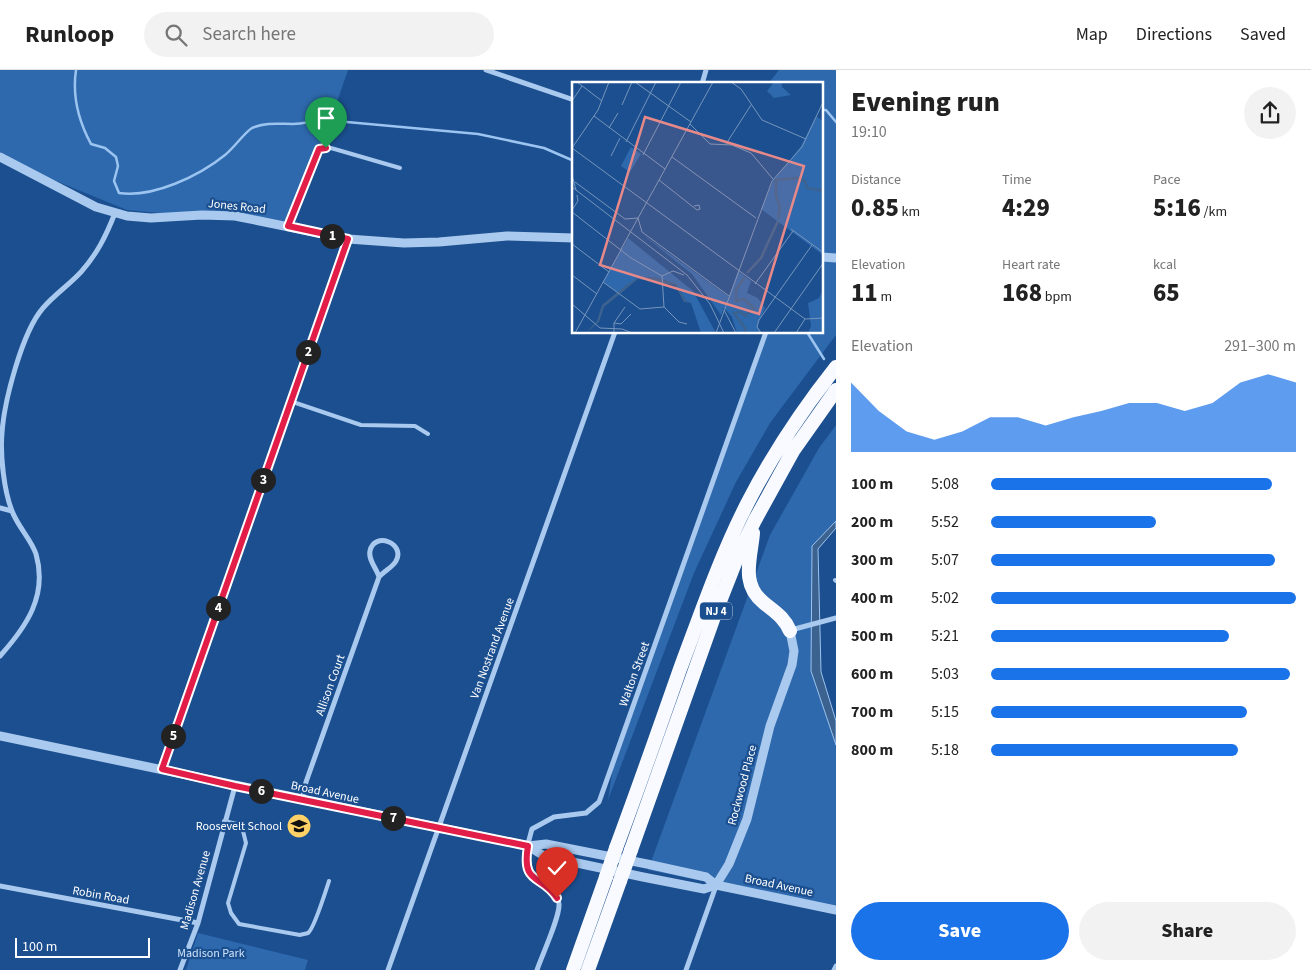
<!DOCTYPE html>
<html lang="en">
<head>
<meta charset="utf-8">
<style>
	:root { --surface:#fff; --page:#f2f2f2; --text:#222; --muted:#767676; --line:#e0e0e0; --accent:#1a73e8 }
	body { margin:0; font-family:"Source Sans 3",sans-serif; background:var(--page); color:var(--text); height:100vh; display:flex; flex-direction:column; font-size:19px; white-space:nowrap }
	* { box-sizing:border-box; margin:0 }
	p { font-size:16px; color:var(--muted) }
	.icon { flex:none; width:28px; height:28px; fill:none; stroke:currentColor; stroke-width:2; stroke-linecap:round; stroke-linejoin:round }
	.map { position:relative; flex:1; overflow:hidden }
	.panel { display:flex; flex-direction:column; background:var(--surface); width:475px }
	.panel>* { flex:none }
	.scale { position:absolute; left:15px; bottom:12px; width:135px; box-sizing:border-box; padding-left:5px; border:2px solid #fff; border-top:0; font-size:14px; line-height:18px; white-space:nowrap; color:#fff; -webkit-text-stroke:4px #1b4f8f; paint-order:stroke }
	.pin { position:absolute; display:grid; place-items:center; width:42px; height:42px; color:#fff; margin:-51px -21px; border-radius:50% 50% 50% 0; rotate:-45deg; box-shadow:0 0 5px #0007 }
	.pin .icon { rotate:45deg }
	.km { position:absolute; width:25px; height:25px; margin:-12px; border-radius:50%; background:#222; color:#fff; font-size:14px; line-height:25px; text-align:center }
	.round { display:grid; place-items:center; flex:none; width:52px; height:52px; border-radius:26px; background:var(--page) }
	.headline { display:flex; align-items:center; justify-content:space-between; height:85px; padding:0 15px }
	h1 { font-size:28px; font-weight:800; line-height:38px }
	.metrics { display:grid; grid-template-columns:repeat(3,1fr); gap:8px; height:85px; padding:5px 15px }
	.metrics div { display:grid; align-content:center }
	.metrics b { font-size:25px; font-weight:800 }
	.metrics small { font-size:14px; font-weight:400 }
	.metrics p { font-size:14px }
	.chart { height:140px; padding:10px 15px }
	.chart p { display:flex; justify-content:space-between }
	.chart svg { width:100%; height:90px; margin-top:5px; fill:var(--accent); opacity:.7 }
	.action { display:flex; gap:10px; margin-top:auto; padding:10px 15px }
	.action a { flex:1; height:58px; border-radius:30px; background:var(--accent); color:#fff; font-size:20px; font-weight:800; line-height:58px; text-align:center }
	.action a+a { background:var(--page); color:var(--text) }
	ul { padding:0 15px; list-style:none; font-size:16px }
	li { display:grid; grid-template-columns:80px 60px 1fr; align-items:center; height:38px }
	li i { height:12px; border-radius:6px; background:var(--accent) }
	header { display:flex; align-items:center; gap:30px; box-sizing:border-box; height:70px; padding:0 25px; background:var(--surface); border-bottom:1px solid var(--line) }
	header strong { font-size:24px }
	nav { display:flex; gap:28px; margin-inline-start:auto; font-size:18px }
	.search { width:350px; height:45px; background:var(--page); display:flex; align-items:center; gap:12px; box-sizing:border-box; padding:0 18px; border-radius:28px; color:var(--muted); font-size:19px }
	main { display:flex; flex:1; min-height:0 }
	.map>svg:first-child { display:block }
	.green { fill:#2e69ad }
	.water { fill:#3c6290; stroke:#9cc4f0 }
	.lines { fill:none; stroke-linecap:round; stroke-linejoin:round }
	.stream { stroke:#9cc4f0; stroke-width:2.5 }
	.service { stroke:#a9c9ee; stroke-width:4 }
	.minor { stroke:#a9c9ee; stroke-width:5 }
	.tertiary { stroke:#a9c9ee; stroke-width:9 }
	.trunk { stroke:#f8faff; stroke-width:14 }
	.trunk-bridge { stroke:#f8faff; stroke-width:14 }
	.route-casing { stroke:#fff; stroke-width:10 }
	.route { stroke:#e11d48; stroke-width:6 }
	.labels { text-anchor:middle; stroke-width:4.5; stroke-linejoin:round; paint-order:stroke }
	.shield { fill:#1b4f8f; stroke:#bbcadd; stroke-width:1 }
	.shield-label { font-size:11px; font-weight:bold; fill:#fff }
	.street-label { font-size:12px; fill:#fff; stroke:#1b4f8f }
	.poi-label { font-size:12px; fill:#fff; stroke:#1b4f8f; text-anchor:end }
	.park-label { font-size:12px; fill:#cfe3fa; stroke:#1b4f8f }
	.inset-river { fill:none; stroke:#3c6290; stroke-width:2.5 }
	.inset-road { fill:none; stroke:#7695bc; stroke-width:1 }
	.view { fill:#e88989; fill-opacity:0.15; stroke:#e88989; stroke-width:2.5 }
	.inset-edge { fill:none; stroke:#fff; stroke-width:2.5 }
</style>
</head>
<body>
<header>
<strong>Runloop</strong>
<div class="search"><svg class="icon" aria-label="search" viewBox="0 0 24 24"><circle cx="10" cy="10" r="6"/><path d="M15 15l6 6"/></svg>Search here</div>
<nav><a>Map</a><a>Directions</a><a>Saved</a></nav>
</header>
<main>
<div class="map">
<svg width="836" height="900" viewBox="0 0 836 900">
	<rect width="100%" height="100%" fill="#1b4f8f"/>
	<path class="green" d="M0,0H348L305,126L290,155L127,140L0,88Z
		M779,0H836V265L770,353L736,412L694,503L608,730L614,691L767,263L822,262V14H768Z
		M836,355V451L812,476L811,601L836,675V838L648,800L770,465L819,378Z
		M198,863L308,890L305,900H186Z"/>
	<path class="water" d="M836,451V458L818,479L821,602L836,651V675L811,601L812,476Z"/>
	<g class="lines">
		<path class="stream" d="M76,0C72,27 78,50 91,74L105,78L116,87L118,96L114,111L119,123C153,128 199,106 225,85C233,79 245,62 252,58C266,52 279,54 293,54C301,54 309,52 316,51
			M822,40H826L836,52
			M325,50L478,64L544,78L574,91
			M807,262L824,289"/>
		<path class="service" d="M318,85L319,79L331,78L400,98
			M290,331L361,355L415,356L428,364
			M835,510L836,511
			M224,751L237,754L243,761L246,773L228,833L231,843L239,854L300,865C302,864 305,864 308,863C314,859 326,820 329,811"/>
		<path class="minor" d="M486,0L574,30
			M702,14L706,0
			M288,156L318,85
			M0,438L12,441
			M791,560L836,548
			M0,586C26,557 48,526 36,484C31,469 18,457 12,441C4,421 0,385 2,363C4,332 22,262 43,238C54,225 69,215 81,202C97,184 106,166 115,143
			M162,699L348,169
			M302,729L306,712L379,507C384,501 393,497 396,491C406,473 374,461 370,481C368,490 377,499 379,507
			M0,816L198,853
			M180,900L198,853L235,716
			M388,900L615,262
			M537,900C542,885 560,847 559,834C557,815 527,814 526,793C525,782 529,770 532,759L554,747L586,743L599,732L766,262
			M686,900L716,816
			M834,900L836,896"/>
		<path class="tertiary" d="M0,87L96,137L127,146L151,148L202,145L235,146L348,169L404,173L439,172L507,166L574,168
			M822,187L836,188
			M0,666L528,776L546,774L647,794L706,807L716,815L836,840
			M528,776L544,786L643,807L704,819L716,815
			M716,815L729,794L747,749L770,656L792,595L794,581L790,561"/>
		<path class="trunk" d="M753,463C751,488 740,514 764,533C775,542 784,547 790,561
			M616,778C638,719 659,659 680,599C701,543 720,487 747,434C772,385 802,340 836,297
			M631,780L715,544L739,483L755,450L793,381L836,320
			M573,900L606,807
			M588,900L620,811"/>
		<path class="trunk-bridge" d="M606,807L616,778
			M620,811L631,780"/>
	</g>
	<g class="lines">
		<defs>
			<path id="route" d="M326,78L319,79L288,156L348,169L162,699L235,716L528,776C521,816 542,804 557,828"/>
		</defs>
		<use href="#route" class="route-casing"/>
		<use href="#route" class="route"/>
	</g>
	<defs>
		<symbol id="school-disc" viewBox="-11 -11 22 22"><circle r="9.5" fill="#ffd166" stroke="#1b4f8f"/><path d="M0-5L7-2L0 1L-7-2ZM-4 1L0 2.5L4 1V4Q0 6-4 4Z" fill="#111"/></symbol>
	</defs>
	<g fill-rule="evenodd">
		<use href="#school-disc" x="285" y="742" width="28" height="28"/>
	</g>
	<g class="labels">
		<rect class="shield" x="700" y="532.5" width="32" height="17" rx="4"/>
		<g class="shield-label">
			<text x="716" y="545">NJ 4</text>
		</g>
		<g class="street-label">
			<text transform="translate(237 136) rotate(6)" y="4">Jones Road</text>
			<text transform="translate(492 578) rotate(-70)" y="4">Van Nostrand Avenue</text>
			<text transform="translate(634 604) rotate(-70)" y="4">Walton Street</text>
			<text transform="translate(330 615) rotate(-70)" y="4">Allison Court</text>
			<text transform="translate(742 715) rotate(-75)" y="4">Rockwood Place</text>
			<text transform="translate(325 722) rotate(12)" y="4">Broad Avenue</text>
			<text transform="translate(779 815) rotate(12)" y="4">Broad Avenue</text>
			<text transform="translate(195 820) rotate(-74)" y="4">Madison Avenue</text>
			<text transform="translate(101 825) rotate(10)" y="4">Robin Road</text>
		</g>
		<g class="poi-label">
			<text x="282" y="760">Roosevelt School</text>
		</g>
		<g class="park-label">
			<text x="211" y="887">Madison Park</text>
		</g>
	</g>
	<g transform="translate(572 12)">
		<rect width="251" height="251" fill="#1b4f8f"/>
		<path d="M202,0H210V5L219,13L202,16L195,9ZM244,34L251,39V173L189,127L201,99L229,64ZM59,65L69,72L58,90L49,84ZM70,152L157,215L166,189L179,199L175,211L186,216L193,226L185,244L190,251H165L160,235L152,226L149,233L120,192ZM56,156L121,209L144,251H129L119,221L114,219L104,202L82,195L65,196L48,212L31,200ZM251,208V251H236L239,244L236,221L247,216Z" fill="#2e69ad"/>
		<path d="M82,195L104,202L114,219L119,221L112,220L103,203L66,197L32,225L27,240L14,251L25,239L30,223L53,204L65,196Z" fill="#3c6290"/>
		<path class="inset-river" d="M206,137L208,125L204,114V98L225,96L233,99L235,106L252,109M175,191L189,176L206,139M173,251V246L162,231L169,230L173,234L182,226L172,217L164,219V208L173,195"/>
		<path class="inset-road" d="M5,0L30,19M63,0L119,40M159,0L169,7L190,38L234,57M0,19L10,4M50,23L60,0M22,34L93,87M118,42L138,62L160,63L179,71L201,97M37,46L46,31M54,60L84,0M154,62L179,23M0,66L233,237L252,236M0,66L26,28L37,0M71,73L109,0M39,74L48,56M100,75L184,136M0,93L4,108M87,98L125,128L128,127L127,123L122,124M3,100L53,137L66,136M0,105L115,193L138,222L152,251M0,128L6,119L5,113M0,130L59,176L90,194L92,225M66,136L70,150L157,214M219,147L252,171M0,162L37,190M49,167L141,0M0,193L25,212M90,194L101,189L112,193M31,200L68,227L92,225L107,240L115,242M183,202L221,149M0,222L28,246L50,247L60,251M152,228L164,251M42,241L49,242L59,232M3,251L50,166M42,251V241L53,225M144,251L200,99L230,65L252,18M189,251L185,245L187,238L240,163M202,251L252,180M224,251L233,237"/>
		<path class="view" d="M73,35L232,84L187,232L28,183Z"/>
		<rect width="251" height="251" class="inset-edge"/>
	</g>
</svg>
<div class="scale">100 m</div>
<div class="pin" style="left:326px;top:78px;background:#1e9e55"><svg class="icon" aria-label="arrive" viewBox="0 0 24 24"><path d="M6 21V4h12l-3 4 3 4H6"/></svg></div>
<div class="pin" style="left:557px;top:828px;background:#d93025"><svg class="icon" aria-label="check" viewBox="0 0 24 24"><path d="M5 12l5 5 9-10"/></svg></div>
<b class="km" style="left:332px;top:166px">1</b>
<b class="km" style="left:308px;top:282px">2</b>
<b class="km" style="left:263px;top:410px">3</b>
<b class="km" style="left:218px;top:538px">4</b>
<b class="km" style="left:173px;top:666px">5</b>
<b class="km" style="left:261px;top:721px">6</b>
<b class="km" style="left:393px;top:748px">7</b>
</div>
<section class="panel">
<div class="headline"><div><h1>Evening run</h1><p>19:10</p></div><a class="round"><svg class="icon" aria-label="share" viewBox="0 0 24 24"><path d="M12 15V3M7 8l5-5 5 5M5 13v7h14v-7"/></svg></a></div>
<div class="metrics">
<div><p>Distance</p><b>0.85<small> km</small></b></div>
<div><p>Time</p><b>4:29</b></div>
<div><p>Pace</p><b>5:16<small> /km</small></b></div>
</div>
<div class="metrics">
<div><p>Elevation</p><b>11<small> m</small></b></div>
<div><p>Heart rate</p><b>168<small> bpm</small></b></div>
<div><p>kcal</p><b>65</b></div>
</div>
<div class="chart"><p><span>Elevation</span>291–300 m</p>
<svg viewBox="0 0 160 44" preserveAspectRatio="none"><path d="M0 44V10L10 24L20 34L30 38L40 34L50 27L60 27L70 31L80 27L90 24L100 20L110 20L120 24L130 20L140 10L150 6L160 10V44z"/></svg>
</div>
<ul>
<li><b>100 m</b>5:08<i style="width:92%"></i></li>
<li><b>200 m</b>5:52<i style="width:54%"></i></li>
<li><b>300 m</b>5:07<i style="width:93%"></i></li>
<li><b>400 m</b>5:02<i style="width:100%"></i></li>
<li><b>500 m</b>5:21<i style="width:78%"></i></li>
<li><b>600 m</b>5:03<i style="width:98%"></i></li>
<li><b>700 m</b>5:15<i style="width:84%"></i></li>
<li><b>800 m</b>5:18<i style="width:81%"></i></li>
</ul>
<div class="action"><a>Save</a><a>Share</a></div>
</section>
</main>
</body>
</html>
